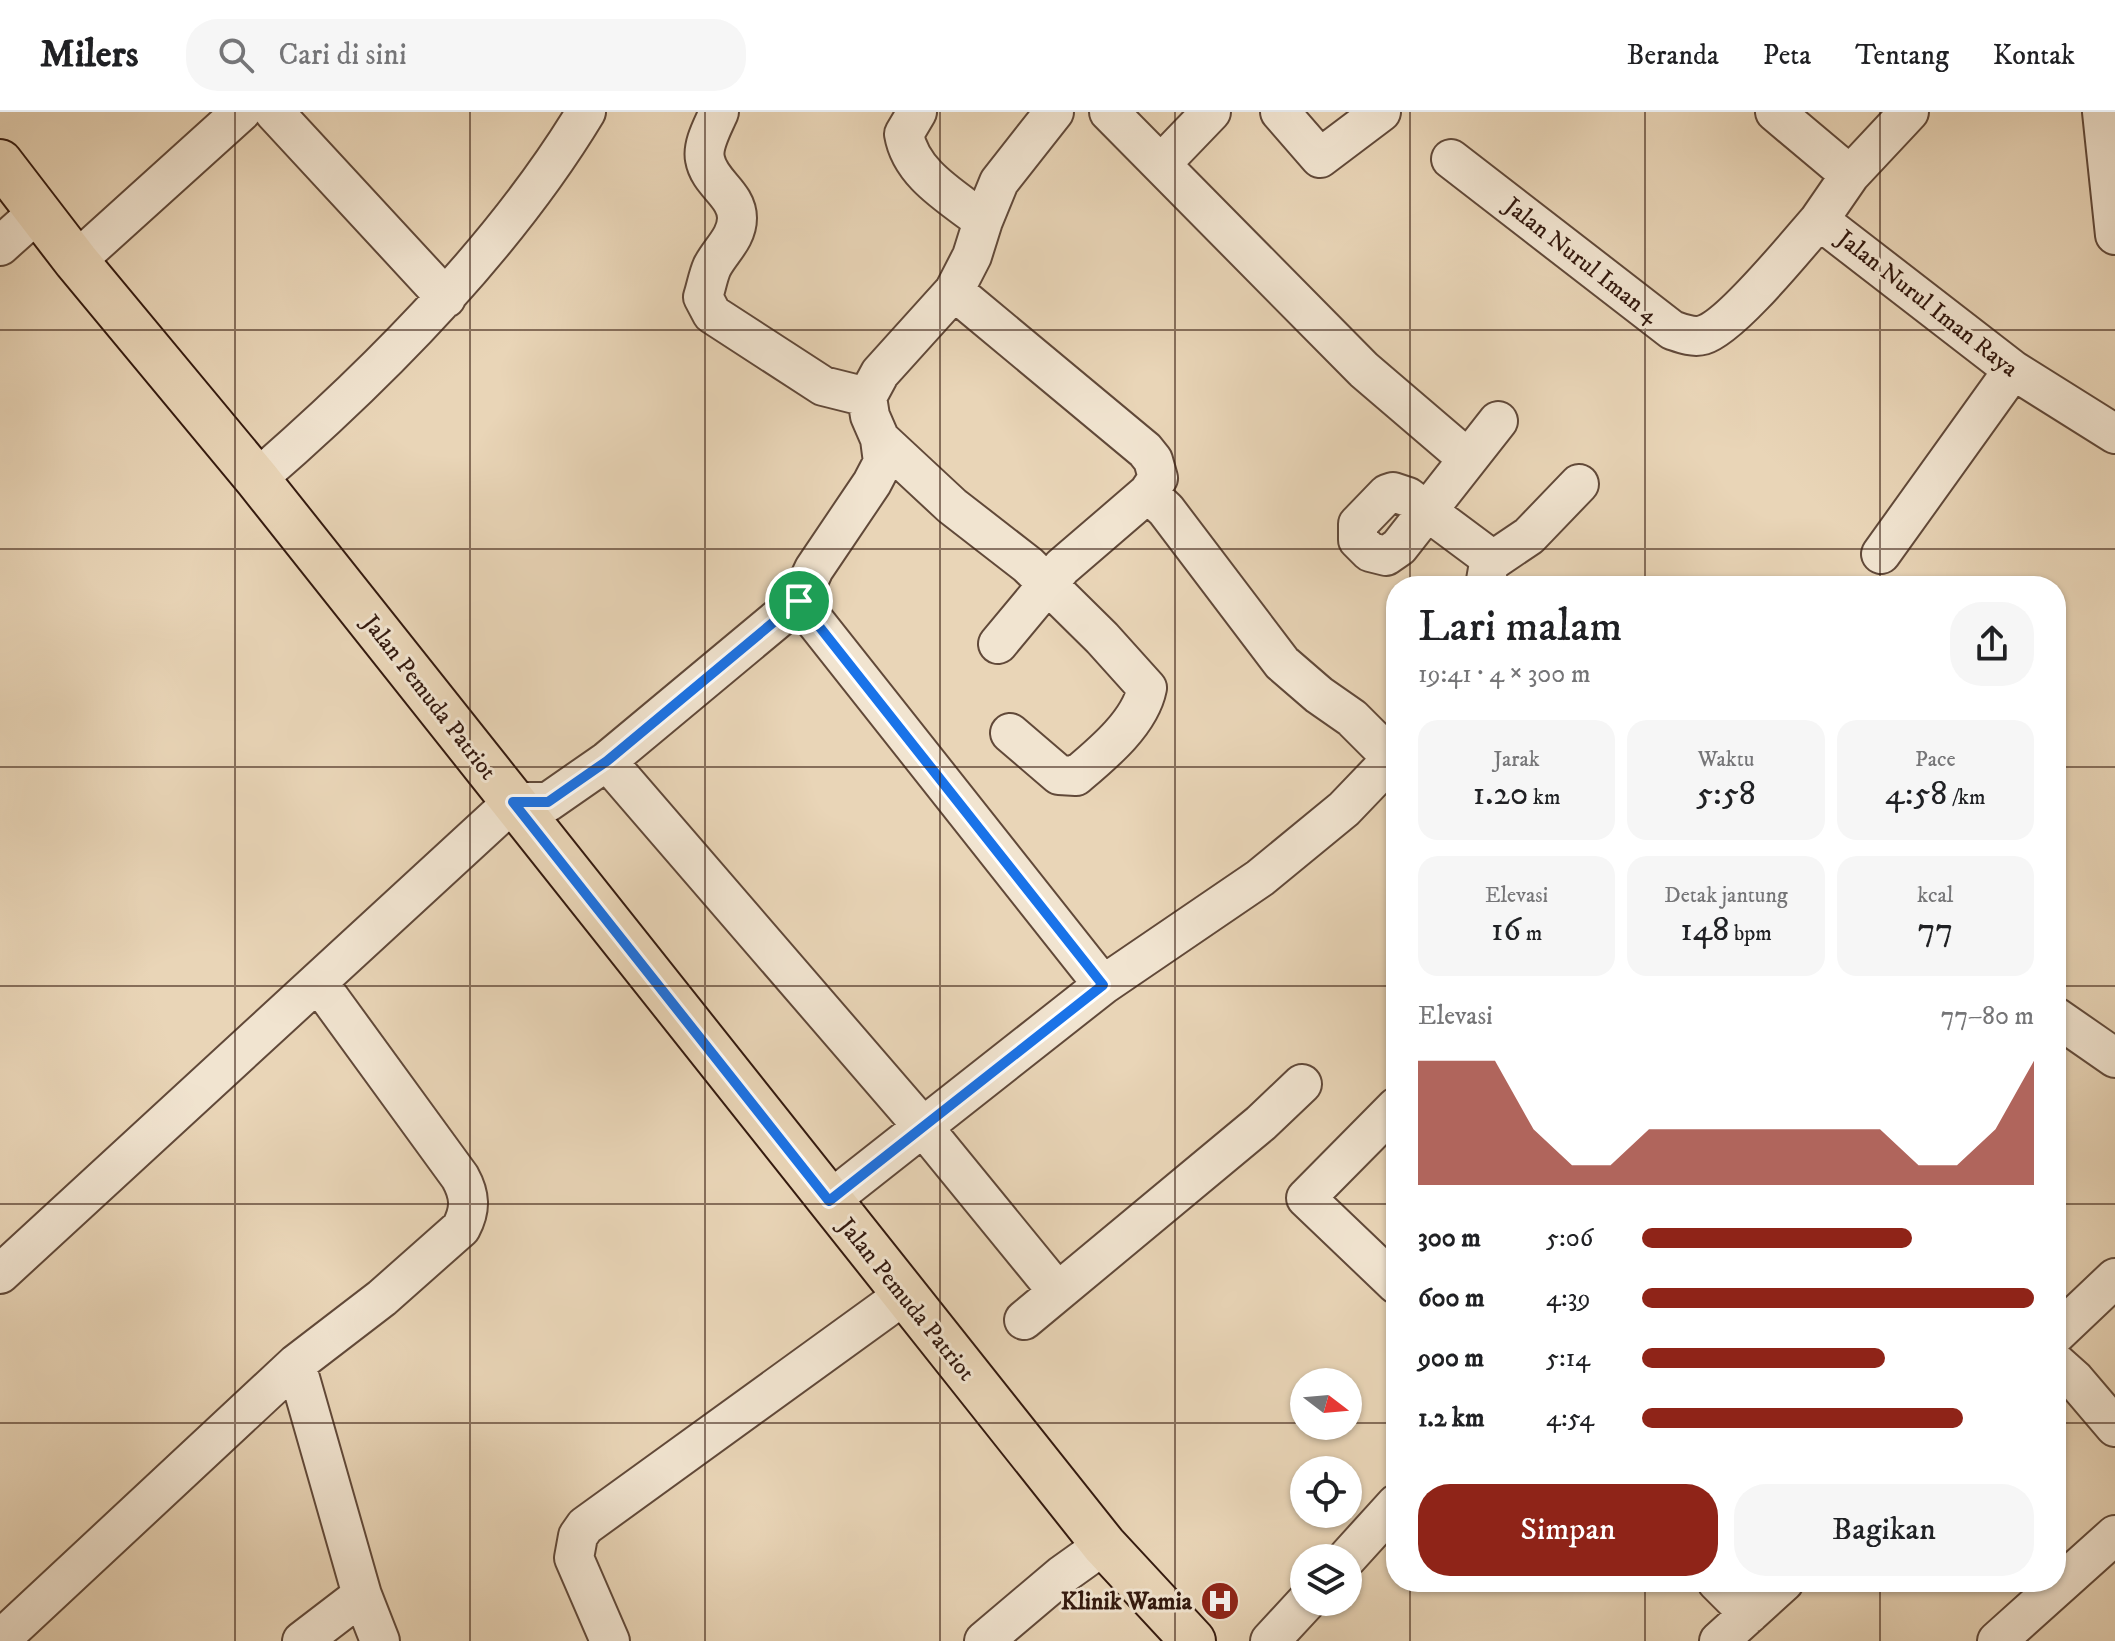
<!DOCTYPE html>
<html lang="id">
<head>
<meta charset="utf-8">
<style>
	:root { --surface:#fff; --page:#f6f6f6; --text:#202124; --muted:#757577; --line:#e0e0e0; --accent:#8f2418 }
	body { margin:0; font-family:"IM FELL DW Pica",serif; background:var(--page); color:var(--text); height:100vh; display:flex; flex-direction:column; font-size:30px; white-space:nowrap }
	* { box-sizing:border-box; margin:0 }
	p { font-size:26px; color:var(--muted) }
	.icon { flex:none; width:44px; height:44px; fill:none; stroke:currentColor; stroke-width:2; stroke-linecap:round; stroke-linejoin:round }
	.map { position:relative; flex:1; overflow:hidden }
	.drawer { position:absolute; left:1386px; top:464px; width:680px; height:1016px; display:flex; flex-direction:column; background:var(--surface); border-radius:32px; box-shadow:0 2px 6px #0004 }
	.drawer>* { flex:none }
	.needle { width:52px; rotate:106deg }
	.tools { position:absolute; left:1290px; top:1256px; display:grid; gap:16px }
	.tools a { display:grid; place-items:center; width:72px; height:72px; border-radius:50%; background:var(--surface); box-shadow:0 2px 6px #0004; font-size:40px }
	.pin { position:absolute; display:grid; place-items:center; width:68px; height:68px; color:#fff; margin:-34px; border:4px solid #fff; border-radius:50%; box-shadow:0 2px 8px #0007 }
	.round { display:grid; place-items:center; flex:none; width:84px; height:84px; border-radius:32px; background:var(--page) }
	.head { display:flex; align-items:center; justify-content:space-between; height:136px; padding:0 32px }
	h1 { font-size:44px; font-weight:600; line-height:60px }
	.figures { display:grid; grid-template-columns:repeat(3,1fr); gap:12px; height:136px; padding:8px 32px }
	.figures div { display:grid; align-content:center; border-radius:20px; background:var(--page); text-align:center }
	.figures b { font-size:34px; font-weight:600 }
	.figures small { font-size:22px; font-weight:400 }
	.figures p { font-size:22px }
	.chart { height:224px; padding:16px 32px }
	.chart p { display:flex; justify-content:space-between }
	.chart svg { width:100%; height:144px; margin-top:8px; fill:var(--accent); opacity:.7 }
	.action { display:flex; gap:16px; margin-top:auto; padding:16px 32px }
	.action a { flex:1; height:92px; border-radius:32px; background:var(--accent); color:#fff; font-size:32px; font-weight:600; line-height:92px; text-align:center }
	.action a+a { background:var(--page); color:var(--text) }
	ul { padding:0 32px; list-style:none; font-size:26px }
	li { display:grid; grid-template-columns:128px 96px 1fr; align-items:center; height:60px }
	li i { height:20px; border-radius:10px; background:var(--accent) }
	header { display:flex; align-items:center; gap:48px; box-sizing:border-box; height:112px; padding:0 40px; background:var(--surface); border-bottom:2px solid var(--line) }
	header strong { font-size:38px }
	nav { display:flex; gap:44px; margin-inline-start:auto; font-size:28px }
	.search { width:560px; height:72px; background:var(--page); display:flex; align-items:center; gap:20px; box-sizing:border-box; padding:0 28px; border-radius:32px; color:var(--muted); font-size:30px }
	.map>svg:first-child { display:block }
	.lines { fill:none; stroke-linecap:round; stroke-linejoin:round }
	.street-casing { stroke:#614939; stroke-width:42 }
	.primary-casing { stroke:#341a0f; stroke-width:48 }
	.street { stroke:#f1e4d0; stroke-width:38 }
	.primary { stroke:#e9d5b7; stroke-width:44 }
	.route-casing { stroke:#fff; stroke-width:16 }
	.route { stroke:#1a73e8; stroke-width:10 }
	.grid { fill:none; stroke:#341a0f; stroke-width:2; stroke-opacity:0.55 }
	.labels { text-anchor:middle; stroke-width:6; stroke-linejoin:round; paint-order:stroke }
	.street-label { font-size:24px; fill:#341a0f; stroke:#f1e4d0 }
	.poi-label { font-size:24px; font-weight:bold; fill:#341a0f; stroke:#f1e4d0; text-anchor:end }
</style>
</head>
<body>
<header>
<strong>Milers</strong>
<div class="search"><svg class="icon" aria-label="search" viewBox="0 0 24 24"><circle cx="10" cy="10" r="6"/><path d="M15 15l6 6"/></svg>Cari di sini</div>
<nav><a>Beranda</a><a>Peta</a><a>Tentang</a><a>Kontak</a></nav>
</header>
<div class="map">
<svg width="2115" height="1529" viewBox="0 0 2115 1529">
	<rect width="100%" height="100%" fill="#e9d5b7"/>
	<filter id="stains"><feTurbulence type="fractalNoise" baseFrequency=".0025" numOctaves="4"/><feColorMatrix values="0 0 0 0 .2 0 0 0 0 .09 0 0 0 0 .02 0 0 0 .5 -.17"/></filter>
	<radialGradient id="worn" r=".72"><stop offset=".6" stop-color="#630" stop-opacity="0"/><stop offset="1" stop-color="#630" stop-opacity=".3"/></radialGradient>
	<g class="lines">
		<defs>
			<path id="street" d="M274,0L446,186
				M719,0C713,14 702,33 705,47C709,71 737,82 737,106C737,126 720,139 712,155C708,164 706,176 703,185L712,202L823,274L867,285
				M917,0L904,22C911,63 953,85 983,109
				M1109,0L1364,258L1468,347
				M1280,0L1320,46L1381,0
				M1775,0L1850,63
				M1909,0L1850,63L1819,108L2013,258L2115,322
				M2102,0L2115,123
				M1451,47L1672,218C1681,221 1693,226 1703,223C1731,215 1797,133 1819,108
				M1161,52L1211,0
				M0,134L38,100
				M76,149L241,0
				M880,327L952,394L1028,453L1102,526L1147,576C1140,611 1102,642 1076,664L1059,663L1010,621
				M257,367C377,263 504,136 586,0
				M1881,442L2013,258
				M1489,451L1529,424L1579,372
				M1485,474L1489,451L1486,443L1408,385L1393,380L1387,382L1358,412V428L1370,440L1386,444L1399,435L1498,309
				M799,489L1103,873
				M998,532L1062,455L1148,381
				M607,649L923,1015L1057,1179
				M2056,905L2115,946
				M1396,995L1306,1086L1396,1172
				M829,1089L1103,873L1260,766L1344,697L1389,650L1381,635L1352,606L1319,583L1282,551L1166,398L1148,381L1158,366L1153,348L1145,338L954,179
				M0,1162L513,690H548L607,649L799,489L814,457L872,371L883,350L880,327L870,304L867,285L880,261L954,179L972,144L983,109L999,70L1054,0
				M1024,1208L1261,1011L1302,972
				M2056,1222L2115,1166
				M2056,1251L2075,1268L2115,1315
				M296,1252L362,1483L380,1529
				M1347,1446L1396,1392
				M1717,1470L1749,1502
				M0,1528L296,1252L382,1186L461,1116C471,1097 470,1083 460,1065L318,870
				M302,1529L362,1483
				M610,1529L574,1446L578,1424L585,1414L904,1183
				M984,1529L1062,1463L1104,1433
				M1270,1529L1306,1490
				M1719,1529L1784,1470
				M1997,1529L2115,1423"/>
			<path id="primary" d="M0,50L76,149L257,367L1104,1433L1193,1529"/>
		</defs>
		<use href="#street" class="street-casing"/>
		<use href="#primary" class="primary-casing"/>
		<use href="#street" class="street"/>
		<use href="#primary" class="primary"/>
	</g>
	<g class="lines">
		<defs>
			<path id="route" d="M799,489L1103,873L829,1089L513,690H548L607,649Z"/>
		</defs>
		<use href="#route" class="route-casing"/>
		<use href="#route" class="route"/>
	</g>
	<path class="grid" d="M235,0V1529M470,0V1529M705,0V1529M940,0V1529M1175,0V1529M1410,0V474M1645,0V474M1880,0V474M0,218H2115M0,437H2115M0,655H1396M2056,655H2115M0,874H1396M2056,874H2115M0,1092H1396M2056,1092H2115M0,1311H1304M1348,1311H1396M2056,1311H2115M1410,1470V1529M1645,1470V1529M1880,1470V1529"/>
	<defs>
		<symbol id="hospital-disc" viewBox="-11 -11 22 22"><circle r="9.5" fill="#8f2418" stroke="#f1e4d0"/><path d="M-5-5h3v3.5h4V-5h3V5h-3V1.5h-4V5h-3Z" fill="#fff"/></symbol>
	</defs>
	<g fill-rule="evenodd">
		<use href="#hospital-disc" x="1198" y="1467" width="44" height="44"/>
	</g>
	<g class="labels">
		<g class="street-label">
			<text transform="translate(1582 148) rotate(38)" y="8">Jalan Nurul Iman 4</text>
			<text transform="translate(1928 191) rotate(38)" y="8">Jalan Nurul Iman Raya</text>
			<text transform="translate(430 585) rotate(52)" y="8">Jalan Pemuda Patriot</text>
			<text transform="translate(907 1187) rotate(51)" y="8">Jalan Pemuda Patriot</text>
		</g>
		<g class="poi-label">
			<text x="1192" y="1497">Klinik Wamia</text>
		</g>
	</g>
	<rect width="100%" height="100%" filter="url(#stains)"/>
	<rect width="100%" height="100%" fill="url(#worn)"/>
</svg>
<div class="tools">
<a><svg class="needle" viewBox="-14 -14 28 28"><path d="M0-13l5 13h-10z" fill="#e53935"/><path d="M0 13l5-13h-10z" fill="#757577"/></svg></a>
<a><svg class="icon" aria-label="locate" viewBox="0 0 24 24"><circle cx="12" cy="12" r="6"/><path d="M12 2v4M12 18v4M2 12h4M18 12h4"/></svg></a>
<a><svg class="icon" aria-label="layers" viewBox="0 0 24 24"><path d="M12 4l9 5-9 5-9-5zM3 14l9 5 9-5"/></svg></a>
</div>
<div class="pin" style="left:799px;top:489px;background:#1e9e55"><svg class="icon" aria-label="arrive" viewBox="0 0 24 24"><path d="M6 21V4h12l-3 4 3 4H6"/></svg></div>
<section class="drawer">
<div class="head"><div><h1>Lari malam</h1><p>19:41 · 4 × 300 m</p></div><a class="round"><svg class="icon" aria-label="share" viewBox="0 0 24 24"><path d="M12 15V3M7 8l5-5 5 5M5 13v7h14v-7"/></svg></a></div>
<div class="figures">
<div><p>Jarak</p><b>1.20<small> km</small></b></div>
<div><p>Waktu</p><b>5:58</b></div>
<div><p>Pace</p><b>4:58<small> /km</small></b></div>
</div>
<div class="figures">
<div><p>Elevasi</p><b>16<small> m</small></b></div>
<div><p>Detak jantung</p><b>148<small> bpm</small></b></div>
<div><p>kcal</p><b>77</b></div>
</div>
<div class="chart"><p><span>Elevasi</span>77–80 m</p>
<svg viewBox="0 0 160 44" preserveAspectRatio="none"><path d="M0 44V6L10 6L20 6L30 27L40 38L50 38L60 27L70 27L80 27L90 27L100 27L110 27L120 27L130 38L140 38L150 27L160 6V44z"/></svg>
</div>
<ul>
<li><b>300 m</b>5:06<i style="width:69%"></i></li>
<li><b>600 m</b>4:39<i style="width:100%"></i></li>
<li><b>900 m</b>5:14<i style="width:62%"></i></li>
<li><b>1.2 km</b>4:54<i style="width:82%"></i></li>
</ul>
<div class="action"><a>Simpan</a><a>Bagikan</a></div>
</section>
</div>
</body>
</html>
